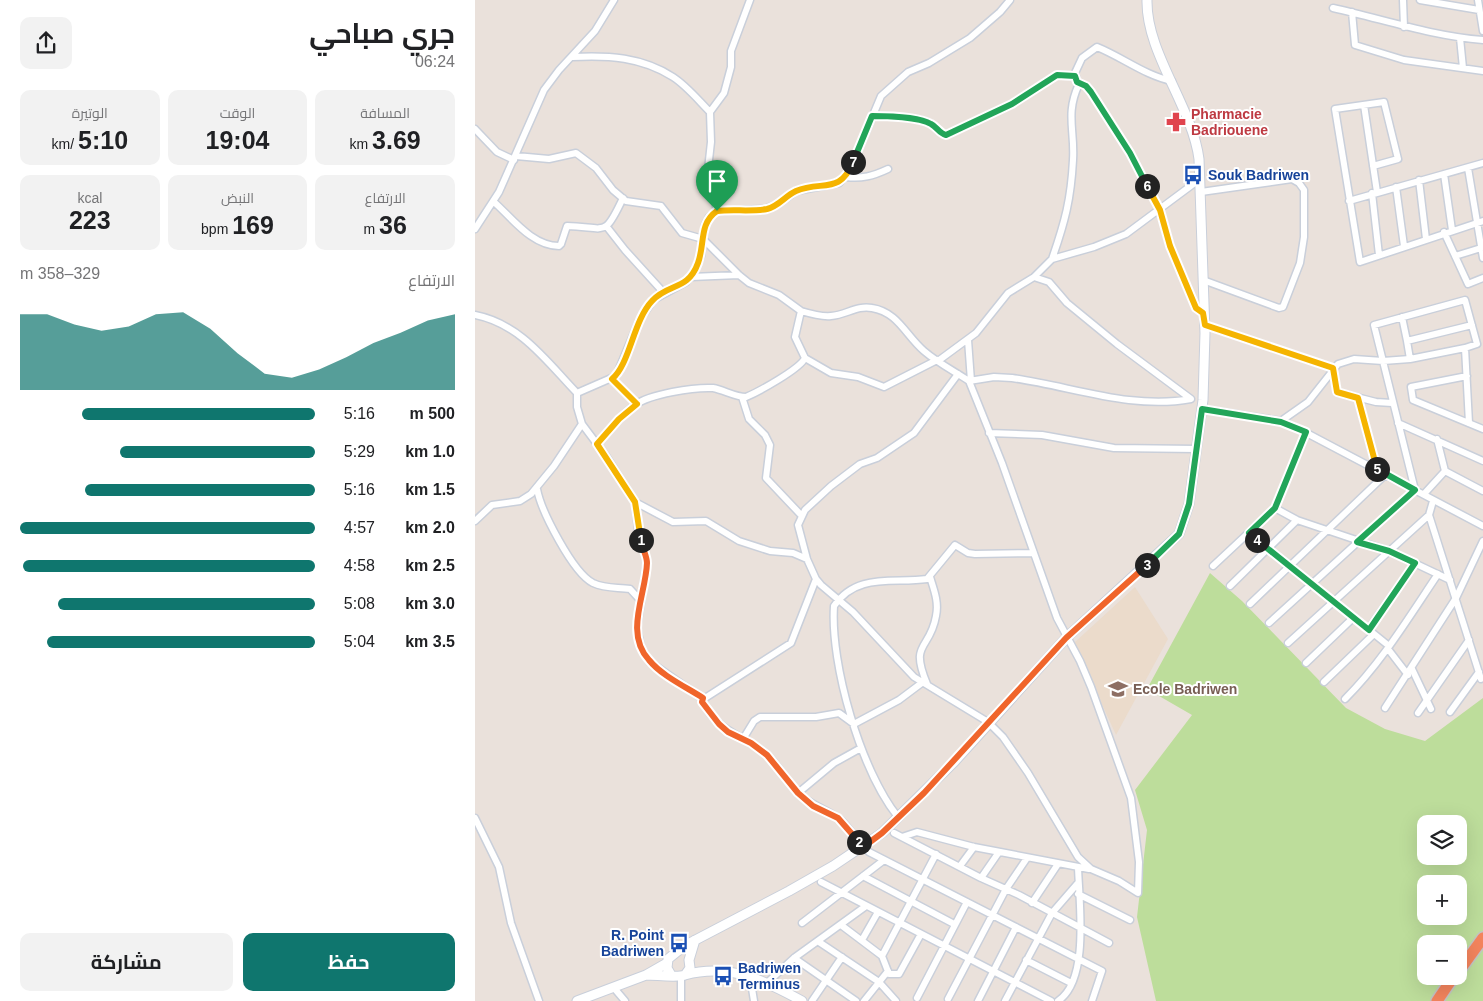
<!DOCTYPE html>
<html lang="ar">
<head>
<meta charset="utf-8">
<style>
	:root { --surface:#fff; --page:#f2f2f2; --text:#202124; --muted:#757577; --accent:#0f766e }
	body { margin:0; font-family:Arial,Cairo,sans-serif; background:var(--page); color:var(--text); direction:rtl; height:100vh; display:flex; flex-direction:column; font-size:19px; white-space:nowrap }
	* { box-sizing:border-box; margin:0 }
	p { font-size:16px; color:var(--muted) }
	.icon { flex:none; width:28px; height:28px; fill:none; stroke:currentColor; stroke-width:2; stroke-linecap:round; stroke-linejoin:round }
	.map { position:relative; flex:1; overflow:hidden; direction:ltr }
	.panel { display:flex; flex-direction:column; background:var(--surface); width:475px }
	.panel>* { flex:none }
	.fabs { position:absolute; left:942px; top:815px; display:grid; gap:10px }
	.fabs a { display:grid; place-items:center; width:50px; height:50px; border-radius:10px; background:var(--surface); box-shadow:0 5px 20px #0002; font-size:25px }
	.pin { position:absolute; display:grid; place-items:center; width:42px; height:42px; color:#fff; margin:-51px -21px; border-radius:50% 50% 50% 0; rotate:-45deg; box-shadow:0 0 5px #0007 }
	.pin .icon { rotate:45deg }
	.km { position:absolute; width:25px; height:25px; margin:-12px; border-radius:50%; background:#222; color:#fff; font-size:14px; line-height:25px; text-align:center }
	.round { display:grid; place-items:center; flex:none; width:52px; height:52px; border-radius:10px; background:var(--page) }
	.overview { display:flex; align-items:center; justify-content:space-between; height:85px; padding:0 20px }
	h1 { font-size:28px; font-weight:700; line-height:38px }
	.metrics { display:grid; grid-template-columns:repeat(3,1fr); gap:8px; height:85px; padding:5px 20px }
	.metrics div { display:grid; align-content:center; border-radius:10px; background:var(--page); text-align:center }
	.metrics b { font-size:25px; font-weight:700 }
	.metrics small { font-size:14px; font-weight:400 }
	.metrics p { font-size:14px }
	.chart { height:140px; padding:10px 20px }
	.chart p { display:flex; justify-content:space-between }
	.chart svg { width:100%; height:90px; margin-top:5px; fill:var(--accent); opacity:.7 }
	.cta { display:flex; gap:10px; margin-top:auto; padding:10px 20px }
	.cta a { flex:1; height:58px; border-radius:10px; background:var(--accent); color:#fff; font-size:20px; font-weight:700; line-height:58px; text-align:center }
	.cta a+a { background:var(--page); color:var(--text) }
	ul { padding:0 20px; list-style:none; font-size:16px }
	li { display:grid; grid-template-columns:80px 60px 1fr; align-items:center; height:38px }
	li i { height:12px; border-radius:6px; background:var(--accent) }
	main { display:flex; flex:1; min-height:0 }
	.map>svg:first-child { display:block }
	.education { fill:#ebdbcb }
	.green { fill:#bddd9b; fill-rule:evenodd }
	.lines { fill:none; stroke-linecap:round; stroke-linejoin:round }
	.street-casing { stroke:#c9cfda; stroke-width:9 }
	.secondary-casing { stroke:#c9cfda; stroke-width:11 }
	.highway-casing { stroke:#c3c3c3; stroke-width:14 }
	.street { stroke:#fff; stroke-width:6 }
	.secondary { stroke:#fff; stroke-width:9 }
	.highway { stroke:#f3845d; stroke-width:11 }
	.split-1-casing { stroke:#fff; stroke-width:10 }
	.split-2-casing { stroke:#fff; stroke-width:10 }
	.split-3-casing { stroke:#fff; stroke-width:10 }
	.split-4-casing { stroke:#fff; stroke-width:10 }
	.split-5-casing { stroke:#fff; stroke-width:10 }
	.split-6-casing { stroke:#fff; stroke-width:10 }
	.split-7-casing { stroke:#fff; stroke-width:10 }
	.split-8-casing { stroke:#fff; stroke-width:10 }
	.split-1 { stroke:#f5b400; stroke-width:6 }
	.split-2 { stroke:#f0652b; stroke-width:6 }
	.split-3 { stroke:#f0652b; stroke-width:6 }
	.split-4 { stroke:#22a559; stroke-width:6 }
	.split-5 { stroke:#22a559; stroke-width:6 }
	.split-6 { stroke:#f5b400; stroke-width:6 }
	.split-7 { stroke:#22a559; stroke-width:6 }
	.split-8 { stroke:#f5b400; stroke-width:6 }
	.labels { text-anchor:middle; stroke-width:4; stroke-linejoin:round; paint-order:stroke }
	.health-label { font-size:14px; font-weight:bold; fill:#be3a42; stroke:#fff; text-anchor:start }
	.transit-label { font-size:14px; font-weight:bold; fill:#164399; stroke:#fff; text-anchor:start }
	.education-label { font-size:14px; font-weight:bold; fill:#785e54; stroke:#fff; text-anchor:start }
</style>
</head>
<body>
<main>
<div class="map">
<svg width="1008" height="1001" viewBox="0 0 1008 1001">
	<rect width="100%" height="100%" fill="#eae1db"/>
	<path class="education" d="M660,587L693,639L641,735L599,643Z"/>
	<path class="green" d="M735,573L767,601L871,708L910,729L950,741L1008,698V1001H681L662,917L672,830L660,790L717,715L672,689ZM951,824H984V856H951ZM951,884H984V916H951ZM951,944H984V976H951Z"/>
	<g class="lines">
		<defs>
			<path id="street" d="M928,0L929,27
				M945,0L1004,10
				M1003,0L1008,31
				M858,8C908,19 956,36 1008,40
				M877,12L880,45L929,60L1008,71
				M985,38L988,68
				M97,57C133,55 167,57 198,77C212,86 224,101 235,112L236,142L233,169L242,211
				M697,81C671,76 647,57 622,47L607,58L600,73L602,82L611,86L616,92L655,153L685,210L695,246L721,308L729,313
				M889,105L902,192
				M235,112L249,93L256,67V51L275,0
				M397,116C411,116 444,117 456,124C462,127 464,133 471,135L537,104L582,75L600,76
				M0,129L22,152L39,160
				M41,156L74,159L101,153L121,168L138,190L151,201L186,206L207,233L228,239L264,275L274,283L304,295L326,311
				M898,166L923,159L909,102L860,109L885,262L1008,221
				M993,168L1008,258
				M969,174L977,230
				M371,177C387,179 398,176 413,169
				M944,180L951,239
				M921,187L929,246
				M726,192L817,179L824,183L829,190V237L825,263L808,307L804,308L728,280
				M897,193L904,255
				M874,201L1008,163
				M19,202C37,218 57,246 84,246L86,244L92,226C131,227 129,239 148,198
				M132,227L150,250L189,293
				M0,229L24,192L69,90L84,70L120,31L139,0
				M969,232L993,284L1008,278
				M980,256L1006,248
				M577,259C590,222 596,199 598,160C600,130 590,114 604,84
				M216,277L264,275
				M0,315C46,324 72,362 102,393V407L107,424L131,456L160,502L198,522L231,521L264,541L295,551L318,553L332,559
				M927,317L932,341
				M730,325L858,368L862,392L901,402L917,403
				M493,340L496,381
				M330,358L356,373L383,377L409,387L462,360
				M935,359L932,341L997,325
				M463,361L501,333L533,293L559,277L577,259L619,247L651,234L725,179
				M992,376L936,387L938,400L1008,429
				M137,379L162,404
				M494,381L519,377L537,378C596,386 656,410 716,399L642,344L592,303L574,282L559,277
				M102,393L141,376L164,321L178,300L211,282L220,270L226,256L230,225L234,217L242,211L290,209L303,204L321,191L364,183L375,170L406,96L433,72L454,63L495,38L525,12L535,0
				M267,397L274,419L290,435L295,445L291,478L326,515
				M883,398L902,470
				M727,409L806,421L824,429L1008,526
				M806,421L833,402L863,364L879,359L908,361L935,359L990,348L994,423
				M923,423L1008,461
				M514,433L567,435L639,448L722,449
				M122,444C134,430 145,416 160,405C175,394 219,387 238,388C249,390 260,397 271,397C283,392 325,369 330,358L320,337L326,311C336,314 347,317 356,316C371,315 382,305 397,308C423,312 431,336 449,351C463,363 479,371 494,381L527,463L582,618L605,661L616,687L656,798L664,862L663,893L644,881L616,869L603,857L553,773L528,737L513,722L439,677L378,612L346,585L341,579L332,559L323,525L330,510L356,486L385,464L402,458L439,433L483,374
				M970,471L1008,491
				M62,489C66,511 98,573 118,583C131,589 143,587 155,589L166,601
				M949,494L970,471L962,439
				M958,501L954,515L1006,679
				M160,502L163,529L172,563L162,627L166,648L175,662L228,699
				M800,508L822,520L914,551L975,580
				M0,521L17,505L45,501L56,494L79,466L107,424
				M774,533L914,646
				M738,566L800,508L831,432
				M341,579L316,643L227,700C243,733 265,733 290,753C303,764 312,782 324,794C336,805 351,809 363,818C373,825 380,838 387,847
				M755,586L822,520
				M775,604L911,474
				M794,623L940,490L899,325L990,300L1002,344L990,348
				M893,630L940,563
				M813,643L954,515
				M913,649L933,675
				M831,663L878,618
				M937,669L956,709
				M849,682L899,634
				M452,684C434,641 455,651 461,616C464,602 459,590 455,577
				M870,699C907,662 934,617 963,574
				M910,708L981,598L1008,541
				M975,712L1004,672
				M943,713L994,640
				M268,739L279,721L285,717H341L364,713L379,724L424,700L448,682
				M323,793L359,763L386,748
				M423,817C386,771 355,664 359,606C382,572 419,584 452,579L480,545L493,553L500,554L559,553
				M0,818L24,867L36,923L64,1001
				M419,833L506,878L544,895L634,943
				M427,837L442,832L499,847L614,869
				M394,852L627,971L617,1001
				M485,866L499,847
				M388,876L479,924
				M506,878L524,852
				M346,882L576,1001
				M603,894L655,920
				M557,903L583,864
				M327,923L409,860
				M366,925L407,956L414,974H424L446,934
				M387,940L403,912
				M344,942L404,982L421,1001
				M407,956L461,854
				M319,958L381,1001
				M551,960L596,983
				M275,976L279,1001
				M206,977V1001
				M292,983L319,958L391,906
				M139,988L150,1001
				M442,998L492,902
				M473,999L531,889L552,858
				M337,1001L367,957
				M389,1001L413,971
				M503,1001L541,927
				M530,1001L577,913L603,883
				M583,1001C615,980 604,902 603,867"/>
			<path id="secondary" d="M171,975C181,975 204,978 210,975L215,968L214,960L220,940
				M196,975L192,968L193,959L209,946L314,891L358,866L407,833L480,761L591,638L704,534L714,504L728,400L730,333L724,159C717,106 671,53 672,0
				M210,975C254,963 289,980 327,1001
				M102,1001L171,975L192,963"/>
			<path id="highway" d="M984,971L1008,938
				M962,1001L979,976"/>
		</defs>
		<use href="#street" class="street-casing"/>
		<use href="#secondary" class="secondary-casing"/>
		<use href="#highway" class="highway-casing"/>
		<use href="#street" class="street"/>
		<use href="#secondary" class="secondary"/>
		<use href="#highway" class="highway"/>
	</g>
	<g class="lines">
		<defs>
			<path id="split-1" d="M166,540L160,502L122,444L144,419L162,404L137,379C155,364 158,321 177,301C193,283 213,291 223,263C230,244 224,223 242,211"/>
			<path id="split-2" d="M166,540C167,548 172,556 172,563C171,594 149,633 174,660C187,676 211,687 228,698L227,702L244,724L253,732L276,743L292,755L323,793L338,806L363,818L384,842"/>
			<path id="split-3" d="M384,842L387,848L407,833L449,793L591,638L672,565"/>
			<path id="split-4" d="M672,565L704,534L714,504L727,409L806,422L831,432L800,508L774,533L782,540"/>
			<path id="split-5" d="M782,540L894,630L940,563L914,551L882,542L940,490L902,469"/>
			<path id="split-6" d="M672,186L685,210L695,246L721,308L728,313L730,325L858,368L862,392L883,398L902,469"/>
			<path id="split-7" d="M378,162L397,116C411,116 444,117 456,124C462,127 464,133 471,135L537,104L582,75L600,76L602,82L611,86L616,92L655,153L672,186"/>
			<path id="split-8" d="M242,211C258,209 277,212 292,209C304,206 310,196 321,191C347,180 365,195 378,162"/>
		</defs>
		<use href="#split-1" class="split-1-casing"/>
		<use href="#split-2" class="split-2-casing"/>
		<use href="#split-3" class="split-3-casing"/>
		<use href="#split-4" class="split-4-casing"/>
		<use href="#split-5" class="split-5-casing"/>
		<use href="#split-6" class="split-6-casing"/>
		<use href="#split-7" class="split-7-casing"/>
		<use href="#split-8" class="split-8-casing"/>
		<use href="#split-1" class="split-1"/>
		<use href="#split-2" class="split-2"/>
		<use href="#split-3" class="split-3"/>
		<use href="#split-4" class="split-4"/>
		<use href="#split-5" class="split-5"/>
		<use href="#split-6" class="split-6"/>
		<use href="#split-7" class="split-7"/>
		<use href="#split-8" class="split-8"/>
	</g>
	<defs>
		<symbol id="pharmacy-bare" viewBox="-9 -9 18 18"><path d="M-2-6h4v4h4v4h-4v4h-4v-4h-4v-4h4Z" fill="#e0444e" stroke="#fff" stroke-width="2.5" paint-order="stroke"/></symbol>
		<symbol id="bus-bare" viewBox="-9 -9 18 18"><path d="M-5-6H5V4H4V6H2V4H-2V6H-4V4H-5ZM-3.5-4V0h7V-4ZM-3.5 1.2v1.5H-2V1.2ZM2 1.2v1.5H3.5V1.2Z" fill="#1a4fb4" stroke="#fff" stroke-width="2.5" paint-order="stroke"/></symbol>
		<symbol id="school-bare" viewBox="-9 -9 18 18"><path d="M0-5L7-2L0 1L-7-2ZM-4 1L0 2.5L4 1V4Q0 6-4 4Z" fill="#8d6e63" stroke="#fff" stroke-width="2.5" paint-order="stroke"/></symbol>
	</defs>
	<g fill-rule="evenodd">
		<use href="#pharmacy-bare" x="687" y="108" width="28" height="28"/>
		<use href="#bus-bare" x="704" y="161" width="28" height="28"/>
		<use href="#school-bare" x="629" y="675" width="28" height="28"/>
		<use href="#bus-bare" x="190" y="929" width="28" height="28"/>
		<use href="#bus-bare" x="234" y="962" width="28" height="28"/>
	</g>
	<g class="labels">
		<g class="health-label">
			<text x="716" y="119">Pharmacie<tspan x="716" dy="16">Badriouene</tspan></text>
		</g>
		<g class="transit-label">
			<text x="733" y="180">Souk Badriwen</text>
			<text x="189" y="940" text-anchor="end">R. Point<tspan x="189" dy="16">Badriwen</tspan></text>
			<text x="263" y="973">Badriwen<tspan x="263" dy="16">Terminus</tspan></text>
		</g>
		<g class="education-label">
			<text x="658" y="694">Ecole Badriwen</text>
		</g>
	</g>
</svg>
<div class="fabs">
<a><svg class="icon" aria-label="layers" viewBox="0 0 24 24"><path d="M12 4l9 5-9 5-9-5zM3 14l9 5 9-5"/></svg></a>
<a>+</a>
<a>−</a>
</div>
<div class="pin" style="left:242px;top:211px;background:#1e9e55"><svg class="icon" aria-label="arrive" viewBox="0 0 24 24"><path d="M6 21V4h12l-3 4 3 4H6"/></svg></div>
<b class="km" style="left:166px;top:540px">1</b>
<b class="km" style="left:384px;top:842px">2</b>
<b class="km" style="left:672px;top:565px">3</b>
<b class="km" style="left:782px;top:540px">4</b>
<b class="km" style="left:902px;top:469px">5</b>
<b class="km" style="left:672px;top:186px">6</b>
<b class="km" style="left:378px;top:162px">7</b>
</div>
<section class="panel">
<div class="overview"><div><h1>جري صباحي</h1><p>06:24</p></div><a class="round"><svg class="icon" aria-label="share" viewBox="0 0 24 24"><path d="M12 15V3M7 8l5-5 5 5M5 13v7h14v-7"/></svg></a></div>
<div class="metrics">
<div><p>المسافة</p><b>3.69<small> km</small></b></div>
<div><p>الوقت</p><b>19:04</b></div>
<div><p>الوتيرة</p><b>5:10<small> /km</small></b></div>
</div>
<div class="metrics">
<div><p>الارتفاع</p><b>36<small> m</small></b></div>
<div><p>النبض</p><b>169<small> bpm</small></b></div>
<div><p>kcal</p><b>223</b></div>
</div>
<div class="chart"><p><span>الارتفاع</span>329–358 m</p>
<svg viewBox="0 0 160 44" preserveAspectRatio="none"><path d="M0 44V7L10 7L20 12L30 15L40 13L50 7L60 6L70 14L80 26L90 36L100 38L110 34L120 28L130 21L140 16L150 10L160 7V44z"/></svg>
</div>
<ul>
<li><b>500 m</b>5:16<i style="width:79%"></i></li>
<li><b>1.0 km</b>5:29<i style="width:66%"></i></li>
<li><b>1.5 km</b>5:16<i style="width:78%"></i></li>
<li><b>2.0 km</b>4:57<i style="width:100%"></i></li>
<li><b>2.5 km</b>4:58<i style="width:99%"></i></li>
<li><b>3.0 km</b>5:08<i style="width:87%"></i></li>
<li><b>3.5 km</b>5:04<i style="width:91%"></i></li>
</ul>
<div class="cta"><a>حفظ</a><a>مشاركة</a></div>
</section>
</main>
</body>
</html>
